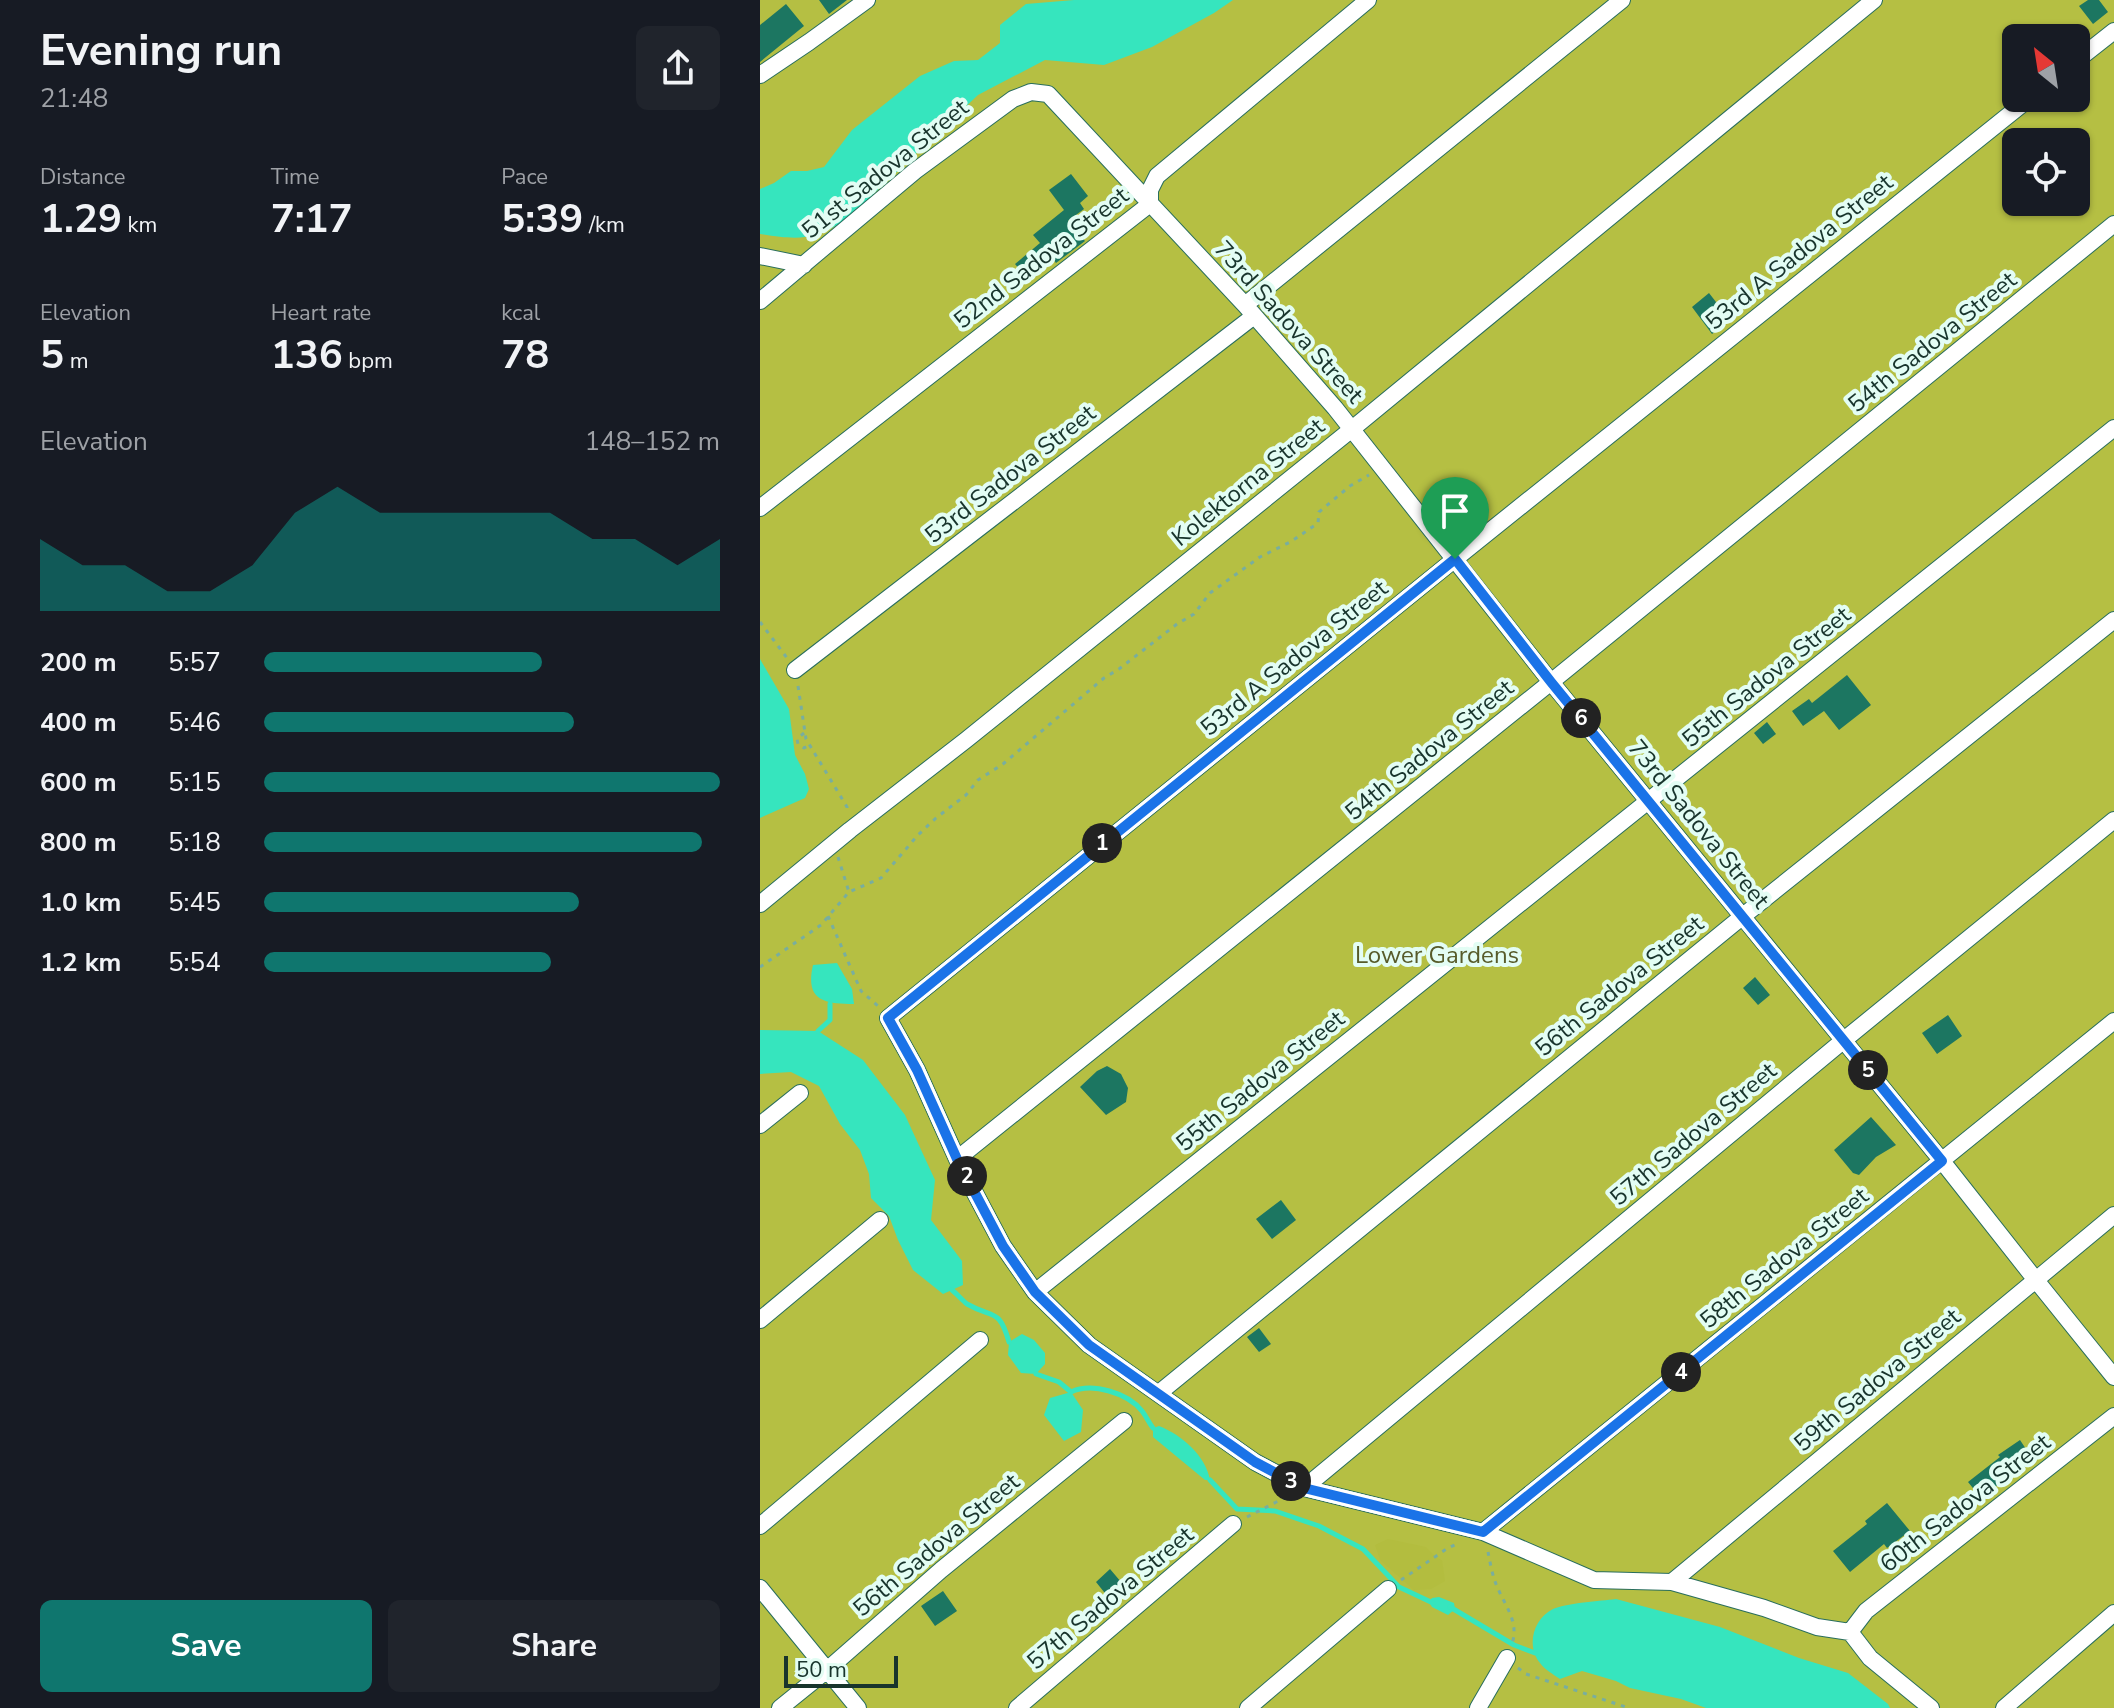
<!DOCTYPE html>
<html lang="en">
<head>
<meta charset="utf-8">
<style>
	:root { --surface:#171b24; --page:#20242c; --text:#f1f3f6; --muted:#9ea1a6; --accent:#0f766e }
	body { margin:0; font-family:"Nunito Sans",sans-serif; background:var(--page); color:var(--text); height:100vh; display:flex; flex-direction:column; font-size:30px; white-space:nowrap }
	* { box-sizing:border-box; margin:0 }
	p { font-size:26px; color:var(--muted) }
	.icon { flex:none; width:44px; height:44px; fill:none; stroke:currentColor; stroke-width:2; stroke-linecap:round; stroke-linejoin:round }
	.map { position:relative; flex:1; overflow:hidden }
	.panel { display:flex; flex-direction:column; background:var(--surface); width:760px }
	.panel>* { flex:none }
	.needle { width:52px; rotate:330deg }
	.controls { position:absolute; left:1242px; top:24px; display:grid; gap:16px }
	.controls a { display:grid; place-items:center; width:88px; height:88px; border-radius:12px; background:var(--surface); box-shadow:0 2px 6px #0004; font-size:40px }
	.scale { position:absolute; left:24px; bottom:20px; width:114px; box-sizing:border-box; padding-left:8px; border:4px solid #18342c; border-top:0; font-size:22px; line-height:28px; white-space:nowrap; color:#18342c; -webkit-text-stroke:6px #e3fdf4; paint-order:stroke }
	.pin { position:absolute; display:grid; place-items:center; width:68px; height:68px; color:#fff; margin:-82px -34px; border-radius:50% 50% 50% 0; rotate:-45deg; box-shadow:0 0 8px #0007 }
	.pin .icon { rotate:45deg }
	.km { position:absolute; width:40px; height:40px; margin:-20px; border-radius:50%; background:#222; color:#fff; font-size:22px; line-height:40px; text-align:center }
	.round { display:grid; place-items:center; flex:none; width:84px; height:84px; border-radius:12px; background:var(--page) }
	.headline { display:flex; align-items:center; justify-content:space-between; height:136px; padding:0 40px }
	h1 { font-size:44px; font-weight:700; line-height:60px }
	.figures { display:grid; grid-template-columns:repeat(3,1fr); gap:12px; height:136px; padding:8px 40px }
	.figures div { display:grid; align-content:center }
	.figures b { font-size:40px; font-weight:700 }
	.figures small { font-size:22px; font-weight:400 }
	.figures p { font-size:22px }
	.chart { height:224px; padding:16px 40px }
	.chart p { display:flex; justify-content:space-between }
	.chart svg { width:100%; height:144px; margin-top:8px; fill:var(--accent); opacity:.7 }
	.cta { display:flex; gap:16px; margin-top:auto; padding:16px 40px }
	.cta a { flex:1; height:92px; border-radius:12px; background:var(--accent); color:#fff; font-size:32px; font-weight:700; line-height:92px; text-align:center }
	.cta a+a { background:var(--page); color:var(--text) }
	ul { padding:0 40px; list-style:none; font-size:26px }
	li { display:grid; grid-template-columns:128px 96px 1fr; align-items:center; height:60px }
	li i { height:20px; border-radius:10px; background:var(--accent) }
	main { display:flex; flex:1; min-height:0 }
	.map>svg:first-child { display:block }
	.green { fill:#b5bf43; fill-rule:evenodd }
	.forest { fill:#b3bd3f }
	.water { fill:#36e5be }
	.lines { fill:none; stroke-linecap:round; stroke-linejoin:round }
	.stream { stroke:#36e5be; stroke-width:5 }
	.building { fill:#1c7661 }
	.minor-casing { stroke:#296e5d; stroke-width:18 }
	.path { stroke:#79ae9e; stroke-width:3; stroke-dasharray:4 6; stroke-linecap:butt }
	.minor { stroke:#fff; stroke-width:16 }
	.route-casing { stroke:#fff; stroke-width:16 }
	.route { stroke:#1a73e8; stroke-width:10 }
	.labels { text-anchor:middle; stroke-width:8; stroke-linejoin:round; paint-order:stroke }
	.street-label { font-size:24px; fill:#18342c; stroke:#e3fdf4 }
	.park-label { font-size:24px; fill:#575b2a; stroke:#e3fdf4 }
</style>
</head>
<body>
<main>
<section class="panel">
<div class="headline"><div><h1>Evening run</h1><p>21:48</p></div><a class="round"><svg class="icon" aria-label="share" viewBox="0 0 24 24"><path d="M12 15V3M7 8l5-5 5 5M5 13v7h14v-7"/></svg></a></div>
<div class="figures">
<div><p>Distance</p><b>1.29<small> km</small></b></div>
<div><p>Time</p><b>7:17</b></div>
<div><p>Pace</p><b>5:39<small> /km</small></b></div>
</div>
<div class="figures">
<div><p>Elevation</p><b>5<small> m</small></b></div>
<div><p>Heart rate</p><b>136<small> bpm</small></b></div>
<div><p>kcal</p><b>78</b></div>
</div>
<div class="chart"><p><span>Elevation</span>148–152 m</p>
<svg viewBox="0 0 160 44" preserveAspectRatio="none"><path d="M0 44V22L10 30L20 30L30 38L40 38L50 30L60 14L70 6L80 14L90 14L100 14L110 14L120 14L130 22L140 22L150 30L160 22V44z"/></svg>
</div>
<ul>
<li><b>200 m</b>5:57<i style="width:61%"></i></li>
<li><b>400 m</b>5:46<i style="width:68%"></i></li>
<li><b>600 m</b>5:15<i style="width:100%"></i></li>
<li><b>800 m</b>5:18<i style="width:96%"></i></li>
<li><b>1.0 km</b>5:45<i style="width:69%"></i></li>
<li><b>1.2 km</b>5:54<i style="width:63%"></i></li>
</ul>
<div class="cta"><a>Save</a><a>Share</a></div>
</section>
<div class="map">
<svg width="1354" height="1708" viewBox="0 0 1354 1708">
	<rect width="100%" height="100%" fill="#b5fae5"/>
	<path class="green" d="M0,0H1354V1708H0ZM1256,38H1316V98H1256ZM1256,142H1316V202H1256Z"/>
	<path class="forest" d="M628,1539L666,1547L675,1557L682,1560L685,1581L671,1589L654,1590L620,1560L615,1545Z"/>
	<path class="water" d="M314,0H473L454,13L392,47L344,65L285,60L218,95L86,220C52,241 38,240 0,234V189L14,183L31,171H47L64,167L92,130L160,76L194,61L218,60L240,43V25L266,4Z
		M0,659L29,709L35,755L45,774L49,789L45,798L0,818Z
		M77,963L92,989L94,1004C63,1004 45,1000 53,965Z
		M0,1030L58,1031L103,1060L145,1115L175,1180L171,1220L202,1261L203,1285L183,1294L153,1270L138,1240L129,1216L111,1198L109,1174L100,1150L80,1124L59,1086L31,1072L0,1074Z
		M262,1334L274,1340L285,1353V1364L276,1374L261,1373L248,1355L249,1342Z
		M311,1392L323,1410L321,1432L304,1441L284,1415L290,1398Z
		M399,1426C422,1435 446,1456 450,1480H445L393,1437V1428Z
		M679,1597L694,1603L695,1609L688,1615L672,1607L669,1602L672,1598Z
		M856,1599L960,1627L1039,1658L1088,1673L1128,1704L1130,1708H946L921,1699L870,1688L856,1681L822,1671L800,1679C793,1674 785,1670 780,1663C766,1646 773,1619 793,1609C807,1603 840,1601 856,1599Z"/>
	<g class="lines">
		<path class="stream" d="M58,1031L70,1020V1004
			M192,1290C197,1294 202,1300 207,1304C233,1319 239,1307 249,1342
			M276,1374L299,1382L311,1392C332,1382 368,1393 382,1411C386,1416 389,1423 393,1428
			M450,1480L477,1509L515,1511L559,1526L603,1549L639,1587L673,1603
			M690,1607L754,1645L775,1653"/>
	</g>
	<path class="building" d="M59,0H87L69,14Z
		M1328,0H1339L1348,12L1333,24L1319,6Z
		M26,4L44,26L0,62V25Z
		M311,174L328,196L320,203L324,209L308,221L325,241L296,263L292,258L267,278L255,264L280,243L273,235L304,210L289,190Z
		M949,293L970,320L952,334L932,307Z
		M1087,675L1111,705L1079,730L1064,711L1043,726L1032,711L1049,699L1052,703Z
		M1007,722L1016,734L1003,744L994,733Z
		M995,977L1010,995L998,1005L983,988Z
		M1188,1015L1202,1036L1177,1054L1162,1033Z
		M347,1066L361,1074L368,1088L366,1102L346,1115L320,1087L337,1071Z
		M1111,1117L1136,1145L1116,1157L1099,1175L1093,1173L1074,1150Z
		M521,1200L536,1220L512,1239L496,1219Z
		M499,1328L511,1344L499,1352L487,1337Z
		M1260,1440L1274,1461L1253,1476L1252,1474L1221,1498L1208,1482L1240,1457L1238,1455Z
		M1127,1503L1150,1531L1127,1548L1124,1544L1090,1572L1073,1551L1107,1524L1105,1521Z
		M1181,1512L1190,1522L1175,1535L1166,1524Z
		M350,1569L367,1589L352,1602L336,1582Z
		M183,1591L197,1611L175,1626L161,1606Z"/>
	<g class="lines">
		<defs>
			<path id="minor" d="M1316,61L1354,31
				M0,75L49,42L107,0
				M0,256L44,265
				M0,301L155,171L253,99L271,92L288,94L485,305L575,408L791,682L1182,1161L1275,1279L1354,1377
				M485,305L862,0
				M0,508L390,204V190L397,176L608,0
				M35,670L494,316
				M0,904L90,830L206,740L592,429L1114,0
				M0,1125L40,1093
				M197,1159L791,682L1354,224
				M275,1292L1354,428
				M0,1320L120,1220
				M399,1393L983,916L1354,620
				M544,1488L1084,1040L1354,820
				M0,1526L220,1340
				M723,1532L1354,1021
				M912,1582L1354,1215
				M0,1588L98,1708
				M1090,1632L1106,1611L1354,1416
				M20,1708L67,1670L181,1570L364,1421
				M257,1708L473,1524
				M488,1708L628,1589
				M718,1708L747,1658
				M1171,1708L1110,1658L1090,1632L1057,1627L1004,1608L912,1582L834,1580L723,1532L544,1488L495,1462L329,1345L275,1292L243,1246L197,1159L157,1070L128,1018L695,559L1270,98
				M1244,1708L1354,1613"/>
		</defs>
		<use href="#minor" class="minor-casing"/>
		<path class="path" d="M0,622L27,658
			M38,686L46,739L87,807V811
			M44,733L37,739L38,744L44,748L50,745
			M78,857L89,892
			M68,916L101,991L118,1006
			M0,967L61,925L89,892L121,878L158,835L176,818L206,795L218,780L243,764L344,678L359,669L417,624L434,614L450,593L500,557L532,541L558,523L559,512L590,486L609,475
			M487,1517L526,1497
			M728,1552C730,1562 732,1574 736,1584C744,1605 761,1623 751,1646
			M641,1580L688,1548L699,1543
			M758,1668L766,1674L869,1708"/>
		<use href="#minor" class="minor"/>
	</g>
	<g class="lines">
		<defs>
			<path id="route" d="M695,559L791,682L1182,1161L723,1532L544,1488L495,1462L329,1345L275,1292L243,1246L197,1159L157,1070L128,1018Z"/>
		</defs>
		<use href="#route" class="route-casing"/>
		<use href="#route" class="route"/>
	</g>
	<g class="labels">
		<g class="street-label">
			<text transform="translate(125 169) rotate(-39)" y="8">51st Sadova Street</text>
			<text transform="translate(1039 252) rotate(-39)" y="8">53rd A Sadova Street</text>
			<text transform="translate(281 258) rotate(-38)" y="8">52nd Sadova Street</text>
			<text transform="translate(529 322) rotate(48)" y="8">73rd Sadova Street</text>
			<text transform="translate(1172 342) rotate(-39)" y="8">54th Sadova Street</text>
			<text transform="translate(250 474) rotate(-38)" y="8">53rd Sadova Street</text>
			<text transform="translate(488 482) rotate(-39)" y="8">Kolektorna Street</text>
			<text transform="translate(534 658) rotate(-39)" y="8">53rd A Sadova Street</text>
			<text transform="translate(1006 677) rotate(-39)" y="8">55th Sadova Street</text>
			<text transform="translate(669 750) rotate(-39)" y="8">54th Sadova Street</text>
			<text transform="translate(939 824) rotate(51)" y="8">73rd Sadova Street</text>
			<text transform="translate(859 986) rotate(-39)" y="8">56th Sadova Street</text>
			<text transform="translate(500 1081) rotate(-39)" y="8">55th Sadova Street</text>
			<text transform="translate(933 1134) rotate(-40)" y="8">57th Sadova Street</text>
			<text transform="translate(1024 1258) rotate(-39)" y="8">58th Sadova Street</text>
			<text transform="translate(1117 1380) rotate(-40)" y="8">59th Sadova Street</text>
			<text transform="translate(1205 1503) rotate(-38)" y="8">60th Sadova Street</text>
			<text transform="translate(176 1545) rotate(-40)" y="8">56th Sadova Street</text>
			<text transform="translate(350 1598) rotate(-40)" y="8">57th Sadova Street</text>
		</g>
		<g class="park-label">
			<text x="677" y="963">Lower Gardens</text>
		</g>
	</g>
</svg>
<div class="controls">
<a><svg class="needle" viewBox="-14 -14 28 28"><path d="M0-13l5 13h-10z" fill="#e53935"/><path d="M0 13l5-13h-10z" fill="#9ea1a6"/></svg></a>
<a><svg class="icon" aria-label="locate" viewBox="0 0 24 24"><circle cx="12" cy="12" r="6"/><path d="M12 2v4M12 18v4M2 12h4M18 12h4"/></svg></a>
</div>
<div class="scale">50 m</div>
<div class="pin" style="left:695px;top:559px;background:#1e9e55"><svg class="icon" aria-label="arrive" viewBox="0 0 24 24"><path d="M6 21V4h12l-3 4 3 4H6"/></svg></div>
<b class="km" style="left:342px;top:843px">1</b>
<b class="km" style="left:207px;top:1176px">2</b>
<b class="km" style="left:531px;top:1481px">3</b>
<b class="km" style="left:921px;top:1372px">4</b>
<b class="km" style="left:1108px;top:1070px">5</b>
<b class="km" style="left:821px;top:718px">6</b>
</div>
</main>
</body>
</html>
